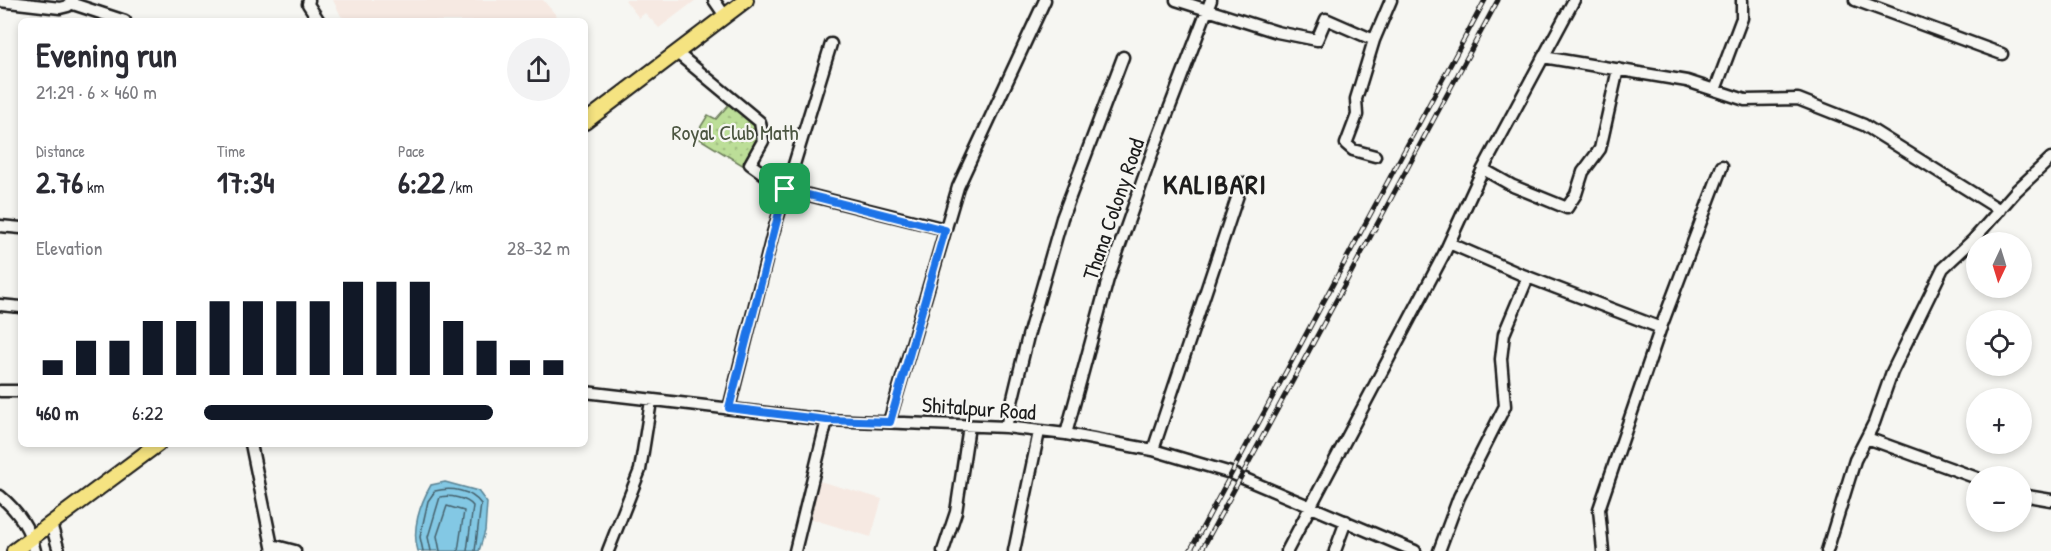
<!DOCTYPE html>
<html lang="en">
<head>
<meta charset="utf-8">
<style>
	:root { --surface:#fff; --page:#f2f2f3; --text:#2b2b33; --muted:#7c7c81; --accent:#111827 }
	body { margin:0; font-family:"Patrick Hand",sans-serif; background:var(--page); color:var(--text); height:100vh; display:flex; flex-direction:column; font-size:22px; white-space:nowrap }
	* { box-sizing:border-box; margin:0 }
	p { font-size:20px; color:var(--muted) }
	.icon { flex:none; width:33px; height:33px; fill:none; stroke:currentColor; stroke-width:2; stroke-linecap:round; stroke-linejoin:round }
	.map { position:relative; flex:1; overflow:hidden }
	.panel { position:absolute; left:18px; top:18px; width:570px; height:429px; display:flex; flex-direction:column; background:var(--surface); border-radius:9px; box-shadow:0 3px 9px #0003 }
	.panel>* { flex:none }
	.needle { width:39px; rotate:184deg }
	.tools { position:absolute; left:1966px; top:232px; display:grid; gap:12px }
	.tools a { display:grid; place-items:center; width:66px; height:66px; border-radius:50%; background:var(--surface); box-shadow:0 3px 9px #0003; font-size:30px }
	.pin { position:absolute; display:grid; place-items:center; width:51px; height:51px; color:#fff; margin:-26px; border-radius:12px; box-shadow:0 3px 9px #0006 }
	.round { display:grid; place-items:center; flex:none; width:63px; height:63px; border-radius:32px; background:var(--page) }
	.head { display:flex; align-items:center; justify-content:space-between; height:102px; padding:0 18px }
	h1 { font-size:33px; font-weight:700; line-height:45px }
	.stats { display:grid; grid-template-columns:repeat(3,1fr); gap:9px; height:102px; padding:6px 18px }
	.stats div { display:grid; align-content:center }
	.stats b { font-size:30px; font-weight:700 }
	.stats small { font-size:16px; font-weight:400 }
	.stats p { font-size:16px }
	.chart { height:168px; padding:12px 18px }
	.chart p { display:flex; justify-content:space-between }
	.chart svg { width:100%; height:108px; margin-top:6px; stroke:var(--accent); stroke-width:6 }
	ul { padding:0 18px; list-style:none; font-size:20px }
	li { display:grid; grid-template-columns:96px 72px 1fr; align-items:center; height:45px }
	li i { height:15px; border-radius:8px; background:var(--accent) }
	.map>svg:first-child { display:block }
	.built { fill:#f6e9e2 }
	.park { fill:url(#park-dots); stroke:#6c7d5a; stroke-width:1.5 }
	.water { fill:#83c8e4; stroke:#5a8394; stroke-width:1.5 }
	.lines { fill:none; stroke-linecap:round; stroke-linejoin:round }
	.shore { stroke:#45616c; stroke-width:1.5 }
	.minor-casing { stroke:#1c1c1c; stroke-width:15 }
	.major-casing { stroke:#1c1c1c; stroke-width:18 }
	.minor { stroke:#f6f6f2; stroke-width:10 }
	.major { stroke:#f5e381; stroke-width:14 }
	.rail-casing { stroke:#1c1c1c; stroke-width:5 }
	.rail { stroke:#f6f6f2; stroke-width:3; stroke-dasharray:9; stroke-linecap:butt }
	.route-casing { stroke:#fff; stroke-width:12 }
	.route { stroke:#1a73e8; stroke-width:8 }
	.labels { text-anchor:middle; stroke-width:4.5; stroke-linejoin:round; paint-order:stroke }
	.park-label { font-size:22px; fill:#4c5641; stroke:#f6f6f2 }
	.street-label { font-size:22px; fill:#1c1c1c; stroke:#f6f6f2 }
	.district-label { font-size:28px; font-weight:bold; letter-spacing:1.5px; fill:#1c1c1c; stroke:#f6f6f2 }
</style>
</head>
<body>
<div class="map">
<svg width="2051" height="551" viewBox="0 0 2051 551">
	<defs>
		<pattern id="park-dots" width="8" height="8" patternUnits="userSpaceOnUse" patternTransform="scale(1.5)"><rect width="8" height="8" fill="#bcde98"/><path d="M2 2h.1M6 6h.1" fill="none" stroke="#a1be82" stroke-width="1.8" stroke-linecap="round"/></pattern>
	</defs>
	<rect width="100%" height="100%" fill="#f6f6f2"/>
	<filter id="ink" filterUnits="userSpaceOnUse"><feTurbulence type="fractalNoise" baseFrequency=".0167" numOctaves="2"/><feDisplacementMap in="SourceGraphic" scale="12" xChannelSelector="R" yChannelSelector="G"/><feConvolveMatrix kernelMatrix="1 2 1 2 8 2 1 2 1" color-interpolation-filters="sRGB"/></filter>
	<g filter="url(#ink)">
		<path class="built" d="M333,0H543L561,21H349L341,16Z
			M625,0H696L659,28L645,13L639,18Z
			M816,480L882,499L871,537L805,517Z"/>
		<path class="park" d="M732,101L758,124L759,141L744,166L695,136L708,115L716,119Z"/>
		<path class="water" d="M445,482L478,491L487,503L485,531L479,551H418C411,530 420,504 431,485Z"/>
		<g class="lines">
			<path class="shore" d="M423,551L420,537L428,501L435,491C451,487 471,490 481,504L475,551
				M431,551L428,537L440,497C450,495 467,498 473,506L467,551
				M440,551L437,536L447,506L464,511L458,551"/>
			<defs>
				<path id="minor" d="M309,0L308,4L319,21
					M714,0L725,16
					M1176,0L1277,32L1317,40L1326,19L1374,40L1391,0
					M1855,0L2002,54
					M0,1L60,8L68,6L72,0
					M70,3L125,21
					M1374,40L1356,99L1357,115L1346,144L1353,150L1375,156
					M677,53L760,122L763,141L750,164L785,189L945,229
					M1543,57L1687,81L1745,100L1798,99L1864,125L2000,210
					M1715,90L1742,18V0
					M1483,169L1513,186L1567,208L1576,194L1583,172L1600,149L1618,69
					M0,226L21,228
					M1449,243L1520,274L1661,328
					M0,305L21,307
					M0,391H21
					M585,392L827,420L1006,427L1066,434L1153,450L1231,473L1415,551
					M729,408L773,233L831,44
					M889,422L958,187L1045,0
					M1006,427L1028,336L1062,218L1123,57
					M1066,434L1108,279L1153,151L1211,0
					M1867,438L1977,478
					M251,444L273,551
					M1153,450L1242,183
					M2022,495L2051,500
					M0,496C18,511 30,528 35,551
					M51,524L59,551
					M272,545L295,551
					M608,551L640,470L651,401
					M795,551L827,420
					M943,551L956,512L969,426
					M1014,551L1039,432
					M1287,551L1444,254L1483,169L1574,0
					M1335,551L1346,521
					M1439,551L1459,497L1505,406L1501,359L1504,334L1528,277
					M1603,551L1599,509L1661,327L1722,166
					M1827,551L1855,460L1874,423L1892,372L1943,268L1973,240L2016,191L2051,158"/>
				<path id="major" d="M585,122L746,0
					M14,551L158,444"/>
			</defs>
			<use href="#minor" class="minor-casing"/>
			<use href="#major" class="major-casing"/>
			<use href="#minor" class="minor"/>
			<use href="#major" class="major"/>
			<defs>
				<path id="rail" d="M1190,551L1485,0
					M1201,551L1498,0"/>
			</defs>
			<use href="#rail" class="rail-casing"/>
			<use href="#rail" class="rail"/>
		</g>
	</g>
	<g class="lines" filter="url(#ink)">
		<defs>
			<path id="route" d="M785,189L945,230L890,422L827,420L729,408Z"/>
		</defs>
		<use href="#route" class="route-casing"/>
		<use href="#route" class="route"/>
	</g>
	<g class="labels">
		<g class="park-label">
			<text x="735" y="140">Royal Club Math</text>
		</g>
		<g class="street-label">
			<text transform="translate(1113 209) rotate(-71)" y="8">Thana Colony Road</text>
			<text transform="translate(979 408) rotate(4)" y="8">Shitalpur Road</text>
		</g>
		<g class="district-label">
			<text x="1215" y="194">KALIBARI</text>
		</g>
	</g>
</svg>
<div class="tools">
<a><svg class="needle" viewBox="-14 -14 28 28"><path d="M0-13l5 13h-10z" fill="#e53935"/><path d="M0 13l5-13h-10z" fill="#7c7c81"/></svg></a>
<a><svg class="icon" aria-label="locate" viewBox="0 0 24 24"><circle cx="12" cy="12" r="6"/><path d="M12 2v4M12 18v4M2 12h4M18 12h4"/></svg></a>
<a>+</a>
<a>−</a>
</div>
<div class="pin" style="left:785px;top:189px;background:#1e9e55"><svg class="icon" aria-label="arrive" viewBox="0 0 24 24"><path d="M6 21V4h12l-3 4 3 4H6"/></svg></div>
<section class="panel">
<div class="head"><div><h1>Evening run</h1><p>21:29 · 6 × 460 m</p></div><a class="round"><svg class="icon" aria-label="share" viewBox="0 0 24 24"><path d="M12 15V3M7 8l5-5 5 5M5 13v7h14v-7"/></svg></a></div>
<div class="stats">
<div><p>Distance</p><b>2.76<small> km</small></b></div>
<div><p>Time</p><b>17:34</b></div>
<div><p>Pace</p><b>6:22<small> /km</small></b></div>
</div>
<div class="chart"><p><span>Elevation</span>28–32 m</p>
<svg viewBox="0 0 160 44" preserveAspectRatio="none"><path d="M5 44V38M15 44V30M25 44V30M35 44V22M45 44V22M55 44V14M65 44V14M75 44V14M85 44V14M95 44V6M105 44V6M115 44V6M125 44V22M135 44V30M145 44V38M155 44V38"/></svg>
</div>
<ul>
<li><b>460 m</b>6:22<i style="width:79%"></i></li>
</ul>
</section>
</div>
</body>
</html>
